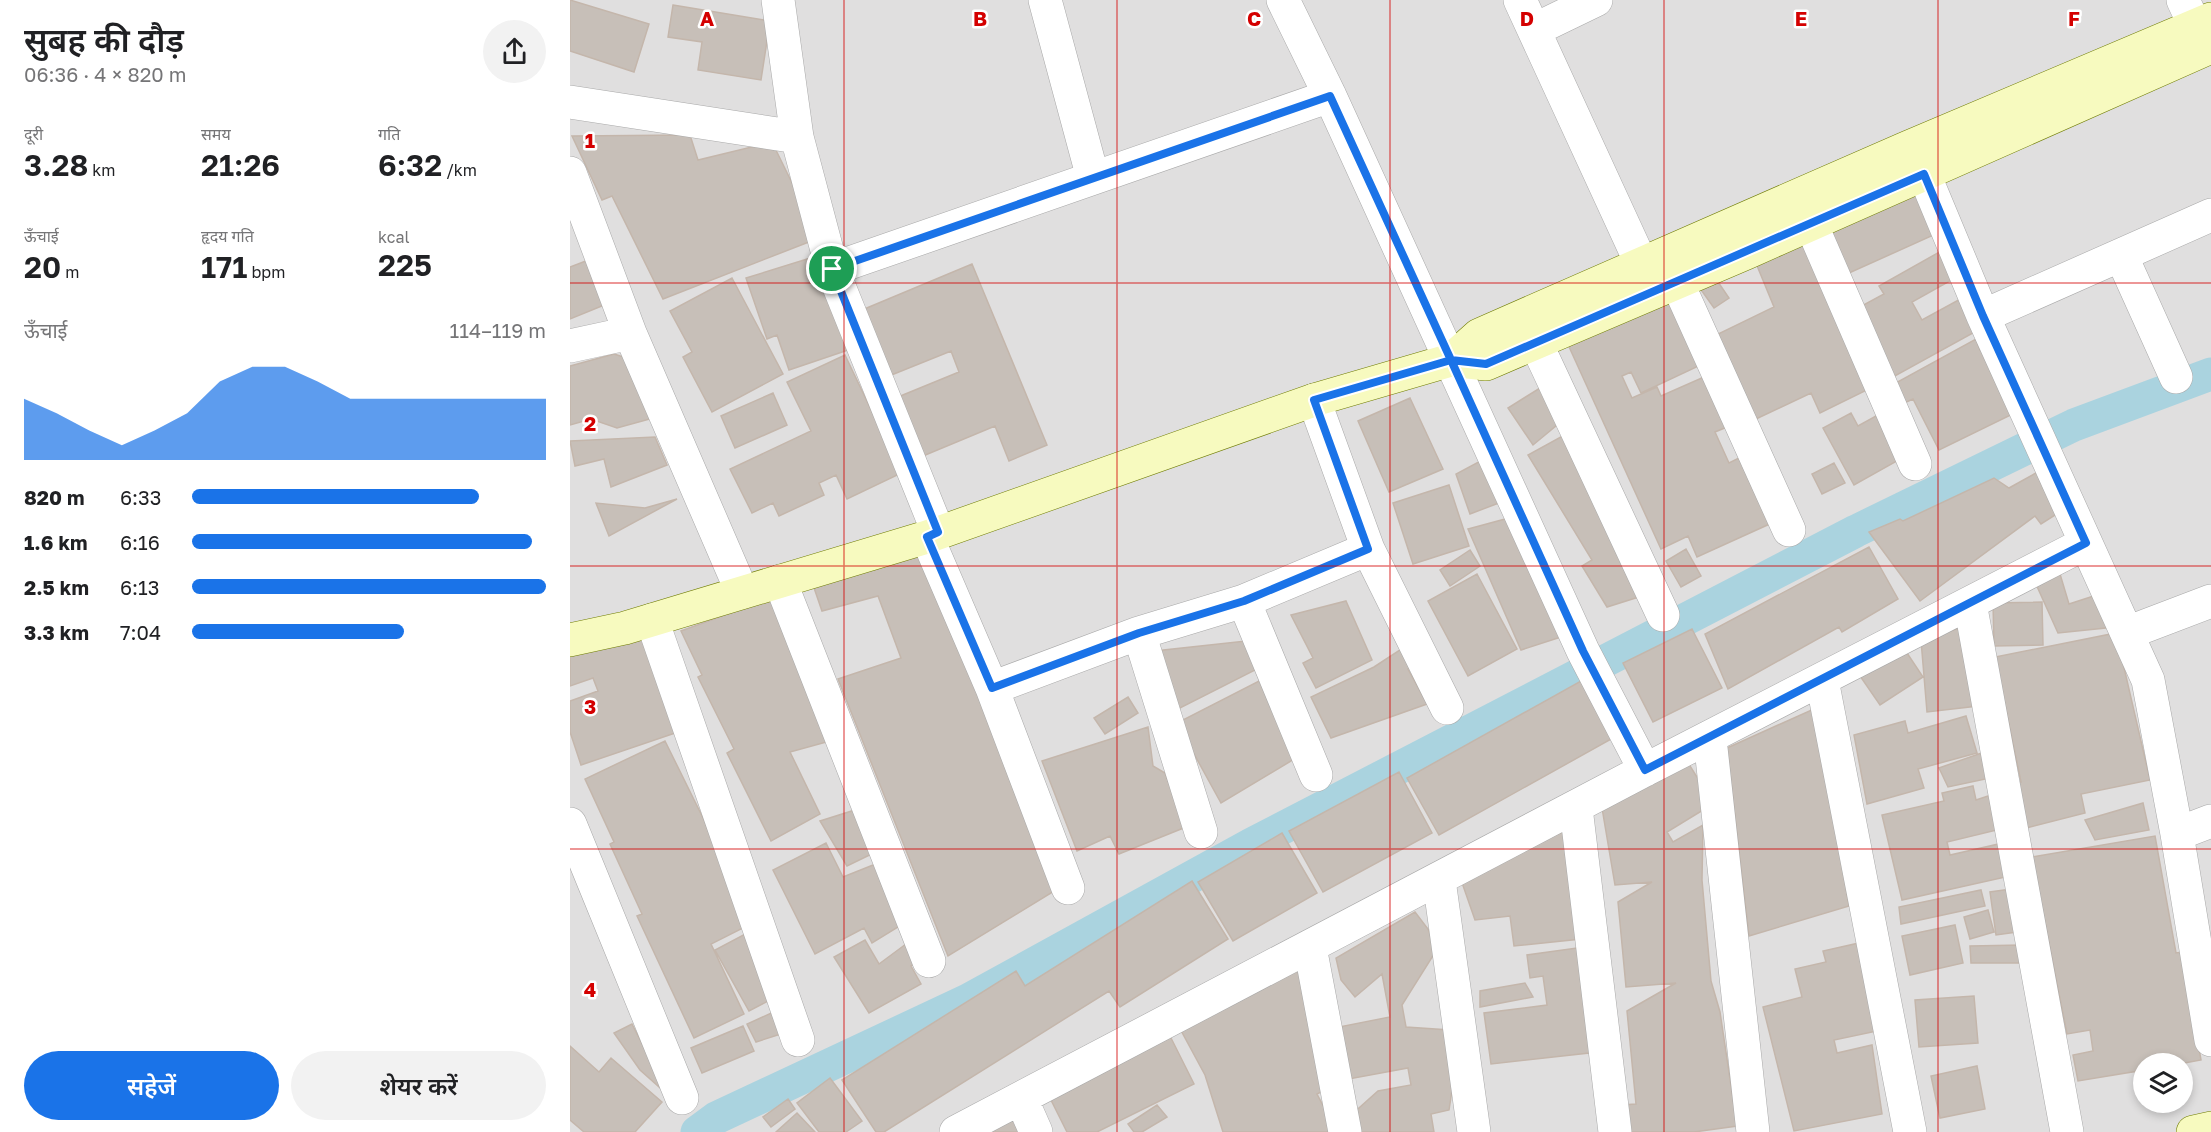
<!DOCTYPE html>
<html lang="hi">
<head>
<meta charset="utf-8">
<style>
	:root { --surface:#fff; --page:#f2f2f2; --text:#202124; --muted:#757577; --accent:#1a73e8 }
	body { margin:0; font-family:"Golos Text","Noto Sans Devanagari",sans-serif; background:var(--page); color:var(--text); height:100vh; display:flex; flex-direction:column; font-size:22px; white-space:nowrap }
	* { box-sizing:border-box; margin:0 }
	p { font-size:20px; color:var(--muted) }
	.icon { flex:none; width:33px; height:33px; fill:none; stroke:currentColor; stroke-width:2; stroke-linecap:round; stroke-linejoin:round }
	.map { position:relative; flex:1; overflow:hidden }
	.panel { display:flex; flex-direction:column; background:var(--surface); width:570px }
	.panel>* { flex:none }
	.controls { position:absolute; left:1563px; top:1053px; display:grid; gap:12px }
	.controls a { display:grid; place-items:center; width:60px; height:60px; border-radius:50%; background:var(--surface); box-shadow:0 3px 9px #0003; font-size:30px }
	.pin { position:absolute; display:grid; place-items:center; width:51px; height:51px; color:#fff; margin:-26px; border:3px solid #fff; border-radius:50%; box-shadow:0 2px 6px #0007 }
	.round { display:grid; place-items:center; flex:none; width:63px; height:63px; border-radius:32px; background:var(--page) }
	.head { display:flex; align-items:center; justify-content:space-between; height:102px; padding:0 24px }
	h1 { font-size:33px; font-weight:600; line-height:45px }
	.figures { display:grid; grid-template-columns:repeat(3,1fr); gap:9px; height:102px; padding:6px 24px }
	.figures div { display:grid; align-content:center }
	.figures b { font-size:30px; font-weight:600 }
	.figures small { font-size:16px; font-weight:400 }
	.figures p { font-size:16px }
	.chart { height:168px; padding:12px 24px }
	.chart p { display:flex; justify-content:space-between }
	.chart svg { width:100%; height:108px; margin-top:6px; fill:var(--accent); opacity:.7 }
	.action { display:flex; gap:12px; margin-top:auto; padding:12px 24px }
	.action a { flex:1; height:69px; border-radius:36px; background:var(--accent); color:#fff; font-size:24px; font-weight:600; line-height:69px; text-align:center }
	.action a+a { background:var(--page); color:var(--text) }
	ul { padding:0 24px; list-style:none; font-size:20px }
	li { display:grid; grid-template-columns:96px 72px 1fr; align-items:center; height:45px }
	li i { height:15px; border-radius:8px; background:var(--accent) }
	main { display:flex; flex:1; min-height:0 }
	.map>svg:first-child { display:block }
	.residential { fill:#e0dfdf; fill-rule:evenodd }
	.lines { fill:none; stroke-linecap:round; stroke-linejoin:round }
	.canal { stroke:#aad3df; stroke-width:33 }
	.building { fill:#c7bfb8; stroke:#c4b6ab; stroke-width:1.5 }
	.street-casing { stroke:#a9a9a9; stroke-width:34 }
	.secondary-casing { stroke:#707d05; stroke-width:34 }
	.street { stroke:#fff; stroke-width:33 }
	.secondary { stroke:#f7fabf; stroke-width:33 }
	.route-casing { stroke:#fff; stroke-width:12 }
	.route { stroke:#1a73e8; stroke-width:8 }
	.grid { fill:none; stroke:#d40000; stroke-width:1.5; stroke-opacity:0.55 }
	.grid-label { font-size:20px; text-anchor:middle; font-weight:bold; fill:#d40000; stroke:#fff; stroke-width:5; stroke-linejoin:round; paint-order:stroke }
</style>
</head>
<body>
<main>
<section class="panel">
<div class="head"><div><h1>सुबह की दौड़</h1><p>06:36 · 4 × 820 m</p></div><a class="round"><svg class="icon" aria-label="share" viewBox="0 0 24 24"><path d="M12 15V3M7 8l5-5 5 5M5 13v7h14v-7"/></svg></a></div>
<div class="figures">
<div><p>दूरी</p><b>3.28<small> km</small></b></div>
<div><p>समय</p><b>21:26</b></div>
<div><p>गति</p><b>6:32<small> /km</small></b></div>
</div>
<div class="figures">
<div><p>ऊँचाई</p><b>20<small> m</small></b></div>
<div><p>हृदय गति</p><b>171<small> bpm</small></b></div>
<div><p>kcal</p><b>225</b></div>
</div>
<div class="chart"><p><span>ऊँचाई</span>114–119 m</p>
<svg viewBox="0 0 160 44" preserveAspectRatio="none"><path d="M0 44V19L10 25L20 32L30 38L40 32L50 25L60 12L70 6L80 6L90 12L100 19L110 19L120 19L130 19L140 19L150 19L160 19V44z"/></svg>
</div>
<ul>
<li><b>820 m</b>6:33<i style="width:81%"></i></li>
<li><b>1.6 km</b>6:16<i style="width:96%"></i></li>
<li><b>2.5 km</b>6:13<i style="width:100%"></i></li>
<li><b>3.3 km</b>7:04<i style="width:60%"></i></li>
</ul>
<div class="action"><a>सहेजें</a><a>शेयर करें</a></div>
</section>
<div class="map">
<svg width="1641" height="1132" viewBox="0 0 1641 1132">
	<rect width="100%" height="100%" fill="#f2efe9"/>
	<path class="residential" d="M0,0H1641V1132H0ZM1574,1064H1612V1102H1574Z"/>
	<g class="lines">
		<path class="canal" d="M127,1132L146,1118L398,1000L680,845L1286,531L1504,425L1641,374"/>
	</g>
	<path class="building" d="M0,0L79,24L64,72L0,51Z
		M103,5L200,21L191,80L128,70L132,42L98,37Z
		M120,135L128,160L202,142L249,238L93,299L42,196L32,200L2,136Z
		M1345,194L1368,233L1279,273L1255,224Z
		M1234,236L1305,386L1250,413L1241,393L1186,419L1146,335L1204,307L1183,256Z
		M1373,250L1387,277L1342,302L1352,320L1394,297L1412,328L1323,377L1286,309L1314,294L1309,286Z
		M247,256L284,348L219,370L207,335L197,339L176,278Z
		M21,259L39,303L0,319V267Z
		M402,264L477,445L439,461L425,426L353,456L328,397L389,372L381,351L319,376L292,310Z
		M1144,276L1159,298L1144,308L1129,287Z
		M162,278L213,374L142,412L113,357L122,352L100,311Z
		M1100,292L1135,363L1071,393L1061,372L1052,376L1062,398L1087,387L1091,396L1134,377L1157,427L1145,432L1159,463L1175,455L1204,522L1127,557L1118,536L1091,549L995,338Z
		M1406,339L1410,350L1422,353L1451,410L1369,450L1343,399L1330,405L1322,385Z
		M44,354L72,363L87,417L47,428L21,419L0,425V366Z
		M275,355L323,456L342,468L277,499L266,475L249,483L254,495L209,516L203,503L182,513L160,469L241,431L217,382Z
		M970,388L993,420L963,445L938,408Z
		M203,393L217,425L165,448L151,416Z
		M840,398L873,469L819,492L788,421Z
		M1315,411L1334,457L1284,485L1253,428L1281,413L1288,426Z
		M998,433L1072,596L1037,607L1012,566L1022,560L958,455Z
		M85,437L97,465L41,487L34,459L5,466L0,441Z
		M916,458L934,501L900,514L886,474Z
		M1264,463L1275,483L1252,494L1242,474Z
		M1475,468L1490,512L1471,524L1465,516L1350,601L1299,532L1330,519L1333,521L1424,478L1439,488Z
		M879,485L899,546L843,564L823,503Z
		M107,499L39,536L26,503L75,508Z
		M939,518L994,636L951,650L898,529Z
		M1299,547L1328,599L1272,632L1269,627L1158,689L1135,634Z
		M1116,549L1131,576L1111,587L1096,561Z
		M900,550L910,566L880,586L870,570Z
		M352,553L486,890L378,956L268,679L331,658L308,596L252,611L242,582L302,564L305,570Z
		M907,574L947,649L898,676L858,601Z
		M1490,574L1499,604L1533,593L1545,627L1488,633L1465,582Z
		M207,596L260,741L220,752L250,814L201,841L157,753L164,749L128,677L132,675L111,631Z
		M776,601L802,660L746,688L733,663L743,658L721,615Z
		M1472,602L1473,645L1424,646L1423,603Z
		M1396,626L1408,706L1357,712L1351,640Z
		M80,628L114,730L11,765L0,732V701L28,691L23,678L0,686V651Z
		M1122,629L1152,688L1083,722L1053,663Z
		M1546,633L1580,780L1511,794L1515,813L1456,828L1447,782H1451L1425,657Z
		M676,641L691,667L608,709L585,651Z
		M839,644L847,657L838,669L857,704L761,738L741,697L804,667Z
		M1333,647L1353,677L1310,705L1290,676Z
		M1020,676L1052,733L869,835L837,778Z
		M693,679L726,758L651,803L607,723Z
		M558,697L568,713L535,734L524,718Z
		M1246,708L1279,906L1179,936L1157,748Z
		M1396,716L1407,753L1348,769L1354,788L1297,804L1284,735L1335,721L1338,733Z
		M578,727L583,766L595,773L616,827L549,854L540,836L507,851L472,761Z
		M95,741L135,822L175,927L141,944L174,1014L124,1038L67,916L72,914L40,844L44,842L15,779Z
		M1420,750L1425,777L1378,787L1369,768Z
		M1117,761L1130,782L1133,810L1097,832L1103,842L1133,825L1132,880L1141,981L1150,1012L1167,1126L1124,1132H1054L1051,1105L1066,1104L1057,1011L1106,983L1056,987L1048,902L1082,882L1045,885L1031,802Z
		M829,772L862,833L753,892L719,831Z
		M1403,786L1406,800L1430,792L1431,829L1377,842L1380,855L1433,843L1440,876L1332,900L1312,815L1374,801L1372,793Z
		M1573,803L1579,830L1525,840L1515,820Z
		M285,810L310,850L277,866L250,821Z
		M997,830L1011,939L944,946L940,916L905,920L890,877Z
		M712,833L747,893L663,941L628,882Z
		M1585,836L1606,953L1612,952L1631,1060L1609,1064H1574V1070L1508,1081L1503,1055L1523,1051L1520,1030L1497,1034L1462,857Z
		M256,843L273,877L313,861L333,924L302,943L294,928L245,954L203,870Z
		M622,881L658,939L550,1007L539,991L314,1132H306L272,1080L446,971L455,986Z
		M1448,888L1454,931L1426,935L1420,892Z
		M1411,890L1415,906L1331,924L1329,907Z
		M1418,910L1424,932L1400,939L1394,917Z
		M845,912L858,929L866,951L832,1005L836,1027L880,1030L885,1071L879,1110L861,1114L864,1132H783L780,1116L808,1091L841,1085L838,1068L779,1079L769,1027L820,1017L812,974L785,997L771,980L766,958Z
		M1385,925L1393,963L1340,975L1332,936Z
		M179,932L204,998L179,1011L145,950Z
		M295,940L309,964L340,941L350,959L341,966L351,984L299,1013L264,957Z
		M1289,943L1307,1031L1264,1040L1267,1053L1302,1045L1312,1114L1224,1131L1193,1007L1232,997L1225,969L1256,962L1253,951Z
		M1452,945L1453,963H1401L1400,946Z
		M1014,947L1028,1052L921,1064L914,1013L977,1005L973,976L960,978L957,955Z
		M734,962L760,1087L747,1094L767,1132H653L635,1075L607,1023Z
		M955,983L963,997L910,1007V991Z
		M1404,996L1408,1043L1349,1047L1345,1000Z
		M208,1010L217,1032L186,1042L177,1024Z
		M62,1024L98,1095L70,1070L44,1033Z
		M173,1026L184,1051L132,1073L121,1048Z
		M597,1030L624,1084L527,1132H497L476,1090Z
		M0,1046L29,1072L41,1058L92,1102L65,1132H14L0,1120Z
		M1407,1066L1415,1109L1370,1118L1361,1076Z
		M260,1078L292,1121L276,1132H249L227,1103Z
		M218,1099L225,1109L201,1127L193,1117Z
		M587,1105L597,1117L572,1132H564L558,1124Z
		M227,1113L245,1132H206Z
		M443,1114L451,1132H410Z"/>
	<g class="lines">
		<defs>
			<path id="street" d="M208,0L227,137L262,269L368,532
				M475,0L523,178
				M713,0L760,96L1013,651L1075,770
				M950,0L1071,263
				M1613,0L1625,26
				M964,30L1026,0
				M0,102L227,137
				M0,173L60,333
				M1354,174L1413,316L1578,680L1607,834
				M1241,224L1345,464
				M1551,255L1606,377
				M262,269L760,96
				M1107,282L1219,530
				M1413,316L1641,215
				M965,341L1093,615
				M0,346L60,333L172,592
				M744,400L798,549L877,708
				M357,537L422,688L498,888
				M210,581L359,961
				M674,601L746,775
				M1400,603L1497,1132
				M82,620L228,1040
				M569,633L631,832
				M1557,633L1641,601
				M1252,680L1340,1132
				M422,688L569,633L674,601L798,549
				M1140,739L1183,1132
				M1006,808L1045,1132
				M1641,821L1607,834L1641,1040
				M0,824L112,1098
				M869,880L904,1132
				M740,947L775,1132
				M451,1098L466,1132
				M386,1132L1075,770L1516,543"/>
			<path id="secondary" d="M881,360L909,335L1336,148L1641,19
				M0,640L55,628L357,537L744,400L881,360L916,364L1176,253L1641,47
				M1623,1132L1641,1128"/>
		</defs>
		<use href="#street" class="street-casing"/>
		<use href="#secondary" class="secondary-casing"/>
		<use href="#street" class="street"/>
		<use href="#secondary" class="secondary"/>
	</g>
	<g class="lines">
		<defs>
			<path id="route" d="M262,269L368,532L357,537L422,688L569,633L674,601L798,549L744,400L881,360L1013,651L1075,770L1516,543L1413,316L1354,174L916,364L881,360L760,96L262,269"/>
		</defs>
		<use href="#route" class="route-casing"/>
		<use href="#route" class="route"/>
	</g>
	<path class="grid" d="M274,0V1132M547,0V1132M820,0V1132M1094,0V1132M1368,0V1132M0,283H1641M0,566H1641M0,849H1641"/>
	<g class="grid-label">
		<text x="137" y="26">A</text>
		<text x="410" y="26">B</text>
		<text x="684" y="26">C</text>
		<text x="957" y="26">D</text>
		<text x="1231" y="26">E</text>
		<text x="1504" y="26">F</text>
		<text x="20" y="148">1</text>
		<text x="20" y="431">2</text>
		<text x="20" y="714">3</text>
		<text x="20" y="997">4</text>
	</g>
</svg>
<div class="controls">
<a><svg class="icon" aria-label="layers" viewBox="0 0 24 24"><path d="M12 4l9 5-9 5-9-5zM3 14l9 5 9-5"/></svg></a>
</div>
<div class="pin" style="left:262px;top:269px;background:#1e9e55"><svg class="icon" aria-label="arrive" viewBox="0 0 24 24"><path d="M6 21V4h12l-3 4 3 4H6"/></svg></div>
</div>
</main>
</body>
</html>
